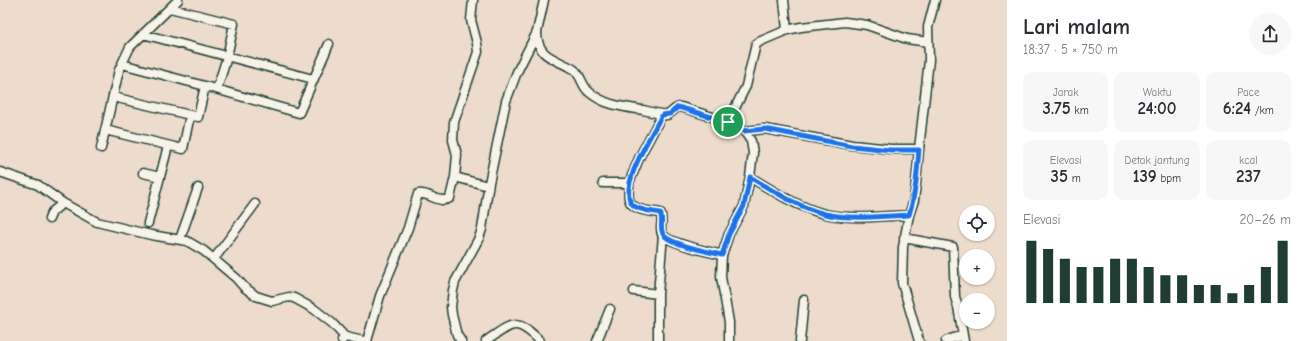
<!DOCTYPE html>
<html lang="id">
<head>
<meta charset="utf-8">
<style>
	:root { --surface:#fff; --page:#f7f7f7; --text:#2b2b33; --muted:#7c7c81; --accent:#1f3d34 }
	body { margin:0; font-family:"Comic Neue",sans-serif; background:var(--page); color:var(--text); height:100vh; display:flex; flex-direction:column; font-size:15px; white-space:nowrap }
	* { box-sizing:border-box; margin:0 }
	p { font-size:13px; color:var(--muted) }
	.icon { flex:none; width:22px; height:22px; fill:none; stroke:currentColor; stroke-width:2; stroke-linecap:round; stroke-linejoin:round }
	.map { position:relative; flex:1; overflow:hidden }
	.side { display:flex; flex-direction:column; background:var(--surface); width:300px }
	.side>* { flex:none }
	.tools { position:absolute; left:959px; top:205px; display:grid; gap:8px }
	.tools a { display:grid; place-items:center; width:36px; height:36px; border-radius:50%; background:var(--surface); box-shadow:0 1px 3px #0004; font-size:20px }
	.pin { position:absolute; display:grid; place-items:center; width:34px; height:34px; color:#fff; margin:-17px; border:2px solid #fff; border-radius:50%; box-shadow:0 1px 4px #0007 }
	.round { display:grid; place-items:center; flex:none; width:42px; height:42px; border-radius:21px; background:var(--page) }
	.overview { display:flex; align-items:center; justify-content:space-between; height:68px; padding:0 16px }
	h1 { font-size:22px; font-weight:600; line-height:30px }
	.stats { display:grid; grid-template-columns:repeat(3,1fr); gap:6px; height:68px; padding:4px 16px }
	.stats div { display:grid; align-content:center; border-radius:10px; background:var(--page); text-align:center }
	.stats b { font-size:17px; font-weight:600 }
	.stats small { font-size:11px; font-weight:400 }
	.stats p { font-size:11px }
	.chart { height:112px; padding:8px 16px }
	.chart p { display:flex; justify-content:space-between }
	.chart svg { width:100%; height:72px; margin-top:4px; stroke:var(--accent); stroke-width:6 }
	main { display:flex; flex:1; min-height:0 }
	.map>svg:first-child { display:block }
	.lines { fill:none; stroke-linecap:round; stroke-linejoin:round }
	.street-casing { stroke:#1f3d34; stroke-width:11 }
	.street { stroke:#f7f3e8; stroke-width:8 }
	.route-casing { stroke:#fff; stroke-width:8 }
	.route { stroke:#1a73e8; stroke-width:5 }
</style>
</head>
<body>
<main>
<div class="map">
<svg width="1007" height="341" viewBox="0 0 1007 341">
	<rect width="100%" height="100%" fill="#eddccb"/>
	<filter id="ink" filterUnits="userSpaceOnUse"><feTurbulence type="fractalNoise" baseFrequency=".025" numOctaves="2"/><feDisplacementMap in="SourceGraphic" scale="8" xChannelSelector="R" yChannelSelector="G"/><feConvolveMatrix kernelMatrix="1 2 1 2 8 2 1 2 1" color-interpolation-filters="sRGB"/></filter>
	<g filter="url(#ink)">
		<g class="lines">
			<defs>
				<path id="street" d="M170,8L234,24L227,57L217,89
					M787,30L801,27L845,22L867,25L907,39L928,42
					M537,32C537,58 555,58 573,69C581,74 581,84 588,91C603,105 623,107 643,110C651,112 659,114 667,115C673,113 674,107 681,107L728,122L744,131L765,129L852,145L891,149H919
					M143,34L313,79
					M122,64L205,86L198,117L190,115
					M205,86L299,113L329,44
					M728,122L746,86L756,44L761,41L787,30L784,0
					M105,130L183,149L190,115L113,97
					M744,131L751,141L753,153L750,177C773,191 798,207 825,214C852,220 882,216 909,215L914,200L916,183L919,149L929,60L928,27L935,0
					M101,148L119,70L130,47L178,0
					M0,172L38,185L63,203L97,222L151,235L187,241L204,251L236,278L244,287L256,296L272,301L289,297L294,298L314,309L332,323L345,337
					M143,173L160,177
					M455,177L488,186
					M603,183H629L640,156L662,115
					M629,183C629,188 628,194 629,199C632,211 650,211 660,213C664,219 659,227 662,234C668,243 710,252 722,255
					M909,215L903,247L902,283L919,341
					M49,219L52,212L63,203
					M148,223L168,146
					M904,238L953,247L955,297L958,307L964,341
					M180,239L198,188
					M214,259L255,204
					M634,291L658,294V341
					M658,294L663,235
					M342,340L346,337L363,341
					M367,341L380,296L408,228L418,194C429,192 440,205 450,198L455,177L457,155L453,140L454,122L478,52L477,43L471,20L473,0
					M461,341L457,335L452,315L451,307L453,290L455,282L479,238L482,229L489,183L506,101L517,72L537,32L544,0
					M486,341C512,324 515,316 540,341
					M597,341L610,309
					M729,341V322L721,277L722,255L729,234L744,206L750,177
					M800,341L804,300
					M946,341L953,338L962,336"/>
			</defs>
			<use href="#street" class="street-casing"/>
			<use href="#street" class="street"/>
		</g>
	</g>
	<g class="lines" filter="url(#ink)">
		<defs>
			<path id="route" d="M678,107L728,122L744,131L765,129L852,146L891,150H919C917,172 916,193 909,215C882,216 852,220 825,214C798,207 773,191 750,177L744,206L729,234L722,255C710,252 668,244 663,234C659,227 664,219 660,213C652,211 639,211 633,205C616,189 654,131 662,115L670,114Z"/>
		</defs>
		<use href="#route" class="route-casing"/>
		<use href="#route" class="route"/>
	</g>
</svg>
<div class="tools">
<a><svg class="icon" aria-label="locate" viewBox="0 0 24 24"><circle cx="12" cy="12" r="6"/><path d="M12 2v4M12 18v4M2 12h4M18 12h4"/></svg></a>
<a>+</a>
<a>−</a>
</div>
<div class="pin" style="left:728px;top:122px;background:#1e9e55"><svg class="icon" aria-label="arrive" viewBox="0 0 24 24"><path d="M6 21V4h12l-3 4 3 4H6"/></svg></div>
</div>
<section class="side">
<div class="overview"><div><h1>Lari malam</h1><p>18:37 · 5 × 750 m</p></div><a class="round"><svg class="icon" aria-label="share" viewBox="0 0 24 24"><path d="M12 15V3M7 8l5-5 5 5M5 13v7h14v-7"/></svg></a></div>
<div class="stats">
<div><p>Jarak</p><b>3.75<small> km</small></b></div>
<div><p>Waktu</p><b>24:00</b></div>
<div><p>Pace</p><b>6:24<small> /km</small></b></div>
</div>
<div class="stats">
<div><p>Elevasi</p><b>35<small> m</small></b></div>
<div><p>Detak jantung</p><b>139<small> bpm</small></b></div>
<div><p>kcal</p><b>237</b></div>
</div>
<div class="chart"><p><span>Elevasi</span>20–26 m</p>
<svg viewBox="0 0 160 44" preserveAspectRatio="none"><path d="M5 44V6M15 44V11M25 44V17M35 44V22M45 44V22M55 44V17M65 44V17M75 44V22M85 44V27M95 44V27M105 44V33M115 44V33M125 44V38M135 44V33M145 44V22M155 44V6"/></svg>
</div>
</section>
</main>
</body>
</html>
